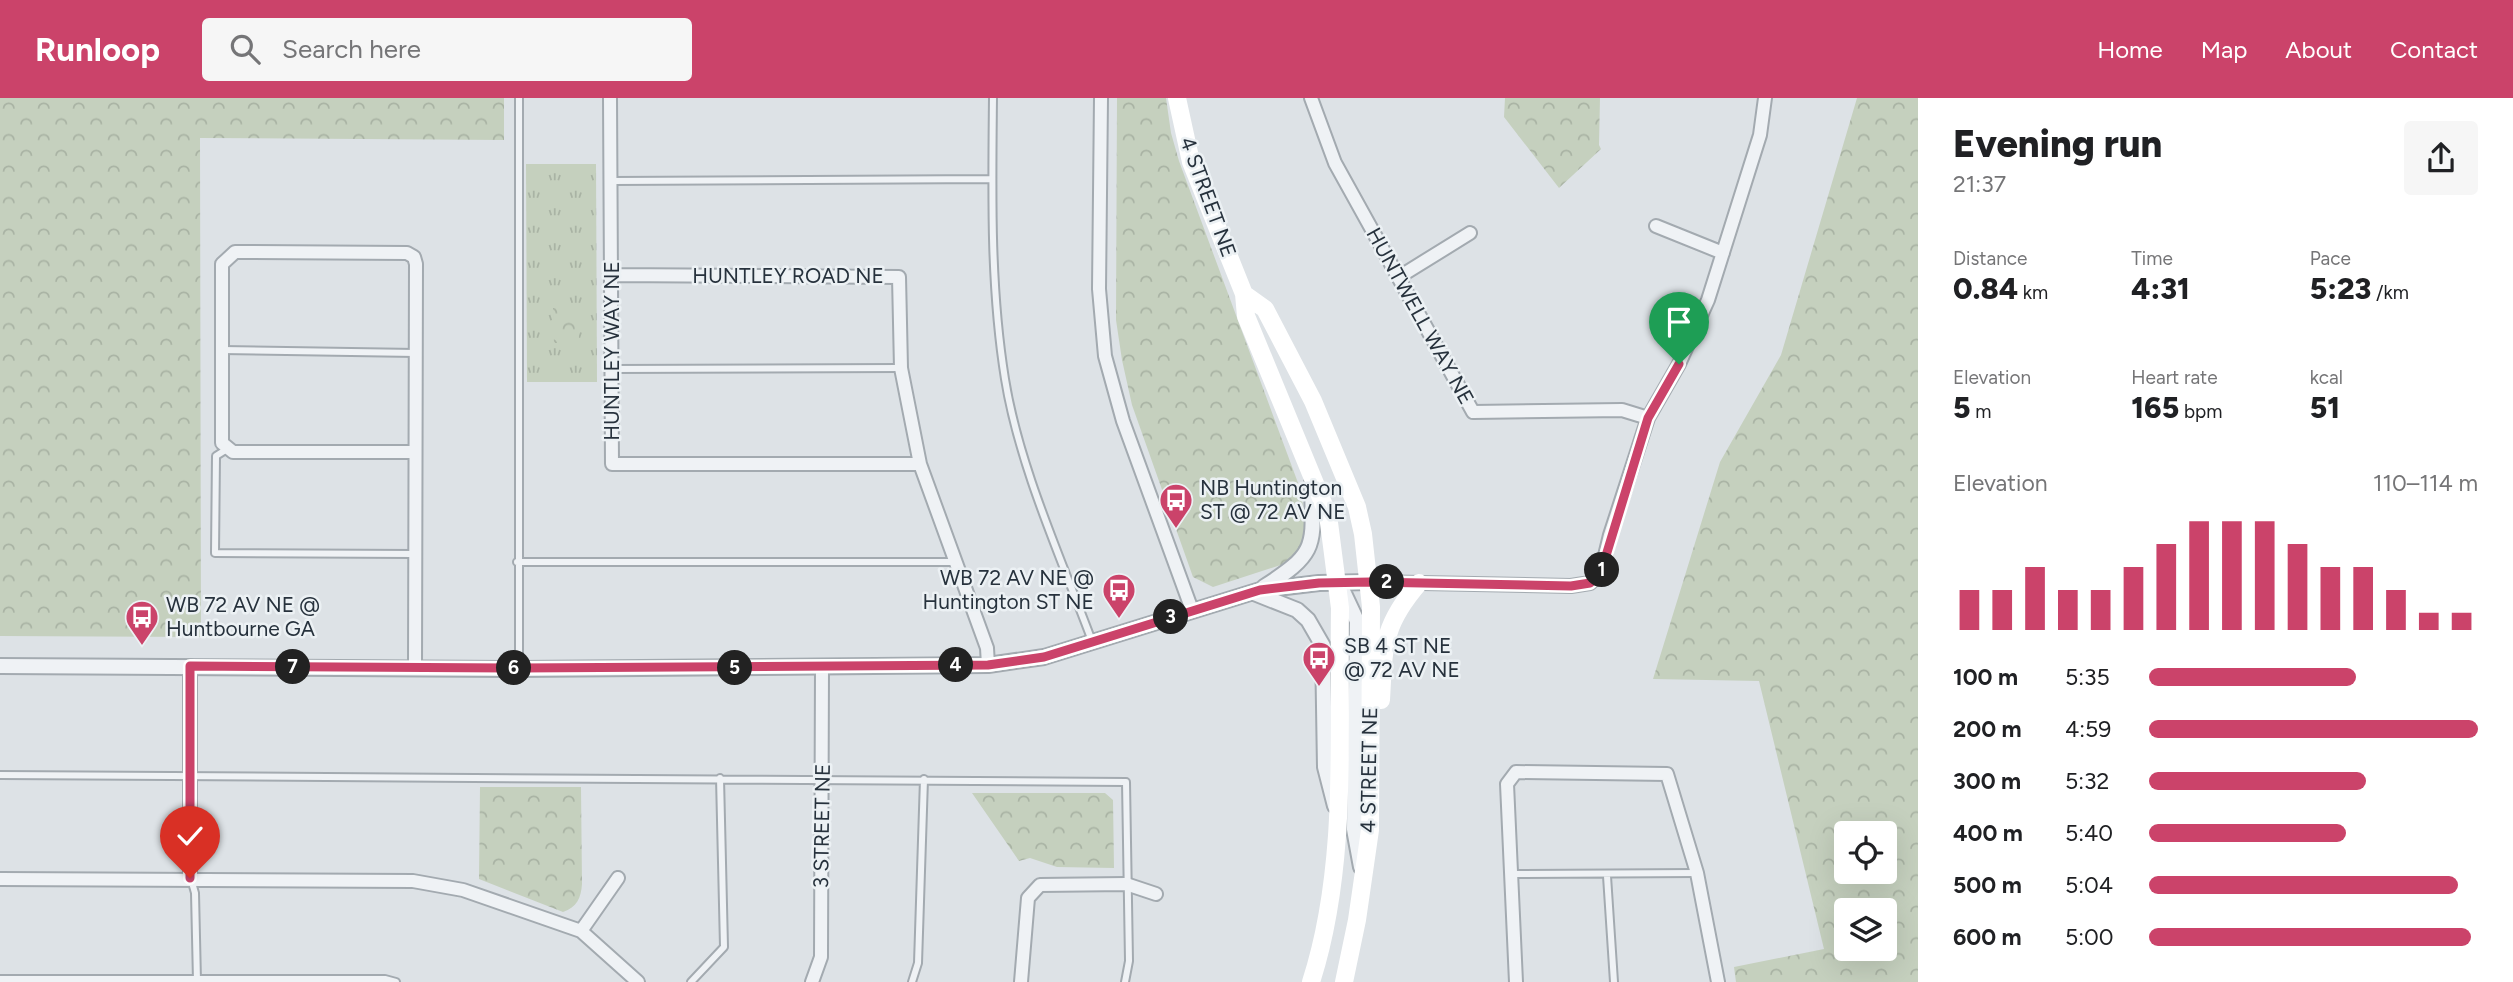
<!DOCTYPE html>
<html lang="en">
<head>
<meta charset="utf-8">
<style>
	:root { --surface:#fff; --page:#f6f6f6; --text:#202124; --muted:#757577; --accent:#cb436a }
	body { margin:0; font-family:Figtree,sans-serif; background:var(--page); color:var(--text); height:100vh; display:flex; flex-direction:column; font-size:26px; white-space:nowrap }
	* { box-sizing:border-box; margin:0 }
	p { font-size:23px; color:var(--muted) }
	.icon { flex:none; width:38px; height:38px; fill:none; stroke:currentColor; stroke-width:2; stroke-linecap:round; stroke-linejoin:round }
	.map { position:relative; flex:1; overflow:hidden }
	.side { display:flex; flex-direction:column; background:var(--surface); width:595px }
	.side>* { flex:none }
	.buttons { position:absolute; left:1834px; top:723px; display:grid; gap:14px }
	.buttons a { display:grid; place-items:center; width:63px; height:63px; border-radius:7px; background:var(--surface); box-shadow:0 7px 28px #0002; font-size:35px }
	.pin { position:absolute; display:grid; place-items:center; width:60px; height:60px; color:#fff; margin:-72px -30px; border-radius:50% 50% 50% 0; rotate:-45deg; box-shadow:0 0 7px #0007 }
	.pin .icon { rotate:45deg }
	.km { position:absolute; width:35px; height:35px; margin:-18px; border-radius:50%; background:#222; color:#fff; font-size:19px; line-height:35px; text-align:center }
	.round { display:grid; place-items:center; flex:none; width:74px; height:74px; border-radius:7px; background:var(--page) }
	.head { display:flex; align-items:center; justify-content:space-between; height:119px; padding:0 35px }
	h1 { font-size:38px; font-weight:800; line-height:52px }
	.metrics { display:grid; grid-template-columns:repeat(3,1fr); gap:10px; height:119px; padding:7px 35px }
	.metrics div { display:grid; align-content:center }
	.metrics b { font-size:30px; font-weight:800 }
	.metrics small { font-size:19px; font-weight:400 }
	.metrics p { font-size:19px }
	.chart { height:196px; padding:14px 35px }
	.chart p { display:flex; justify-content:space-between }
	.chart svg { width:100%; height:126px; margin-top:7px; stroke:var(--accent); stroke-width:6 }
	ul { padding:0 35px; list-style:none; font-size:23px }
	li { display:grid; grid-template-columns:112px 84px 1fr; align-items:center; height:52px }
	li i { height:18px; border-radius:9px; background:var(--accent) }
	header { display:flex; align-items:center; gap:42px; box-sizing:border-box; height:98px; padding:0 35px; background:var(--accent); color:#fff }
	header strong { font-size:33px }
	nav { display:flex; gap:38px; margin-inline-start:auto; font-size:24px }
	.search { width:490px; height:63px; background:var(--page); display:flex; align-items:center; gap:18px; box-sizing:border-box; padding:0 24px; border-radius:7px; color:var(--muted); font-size:26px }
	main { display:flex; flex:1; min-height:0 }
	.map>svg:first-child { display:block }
	.grass { fill:url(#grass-tufts) }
	.park { fill:url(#park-crowns); fill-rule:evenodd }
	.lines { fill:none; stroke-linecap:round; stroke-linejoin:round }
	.service-casing { stroke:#a3aab0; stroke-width:10 }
	.minor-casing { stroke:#a3aab0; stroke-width:16 }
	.tertiary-casing { stroke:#a3aab0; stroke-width:18 }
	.service { stroke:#eff2f5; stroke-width:6 }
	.minor { stroke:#eff2f5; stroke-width:12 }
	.tertiary { stroke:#eff2f5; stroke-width:14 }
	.secondary { stroke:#fff; stroke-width:18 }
	.route-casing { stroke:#fff; stroke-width:14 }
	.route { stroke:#cb436a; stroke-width:9 }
	.labels { text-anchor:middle; stroke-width:5; stroke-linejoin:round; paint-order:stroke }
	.street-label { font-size:21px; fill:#27323d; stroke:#ecf1f4 }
	.poi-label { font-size:21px; fill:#27323d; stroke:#ecf1f4; text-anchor:start }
</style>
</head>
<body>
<header>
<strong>Runloop</strong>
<div class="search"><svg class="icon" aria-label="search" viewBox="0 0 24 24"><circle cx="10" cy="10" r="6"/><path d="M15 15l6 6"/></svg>Search here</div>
<nav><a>Home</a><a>Map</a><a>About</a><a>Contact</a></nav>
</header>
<main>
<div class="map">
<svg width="1918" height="884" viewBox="0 0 1918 884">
	<defs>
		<pattern id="grass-tufts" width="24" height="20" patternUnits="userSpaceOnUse" patternTransform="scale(1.75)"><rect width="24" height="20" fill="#c5d0be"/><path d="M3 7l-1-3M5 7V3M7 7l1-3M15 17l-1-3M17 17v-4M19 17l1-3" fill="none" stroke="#a9b3a4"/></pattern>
		<pattern id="park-crowns" width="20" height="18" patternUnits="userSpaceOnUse" patternTransform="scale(1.75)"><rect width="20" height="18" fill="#c5d0be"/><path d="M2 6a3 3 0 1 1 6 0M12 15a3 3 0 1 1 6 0" fill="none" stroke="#a9b3a4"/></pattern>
	</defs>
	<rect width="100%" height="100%" fill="#dde2e6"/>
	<path class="grass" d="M526,66H596L597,284H527Z"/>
	<path class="park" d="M0,0H504V42L200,40L201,539L0,538Z
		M1117,0H1166L1171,35L1179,63L1301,393C1304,418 1310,443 1290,464L1213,489L1193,479L1132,307L1122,262L1116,222Z
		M1505,0H1600L1599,47L1601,51L1559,90L1504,19Z
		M1857,0H1918V884H1736L1734,869L1824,851L1759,583L1653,581L1720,364L1781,257ZM1846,735H1885V774H1846ZM1846,812H1885V850H1846Z
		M578,209L579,245H554L553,210Z
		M480,689H581L582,786C581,800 577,809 563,814L479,781Z
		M972,695H1105L1113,702L1114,770L1057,769L1030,760L1019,763Z"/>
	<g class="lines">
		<defs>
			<path id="service" d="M993,0C992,94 990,188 1005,281C1019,368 1061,460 1092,543
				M612,83L992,81
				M222,252L416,255
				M611,271L901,270
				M227,351L216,358L215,455L415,456
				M517,464H955
				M519,571V0
				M0,677L1126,684L1129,863L1125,884
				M1512,776L1697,775
				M1607,778L1614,884
				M191,781L195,795L197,883
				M0,881H385L396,884
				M691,884L724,849L720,680
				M912,884L918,865L924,681"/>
			<path id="minor" d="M610,0L612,366H920
				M1101,0L1099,191L1105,258L1123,323L1192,512
				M1311,0L1335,65L1473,314L1622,312L1648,320
				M1656,128L1723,155
				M612,177L899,179L901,270L920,366L987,550L988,567
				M1399,179L1470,135
				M415,354H233L222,345V166L235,154L407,155L414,159L416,166L415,571
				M1370,484L1571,488L1590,485L1601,474L1610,437L1648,320L1679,266L1708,202L1760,37L1765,0
				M190,568V780
				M0,781L413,783L463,792L581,833L638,884
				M581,833L618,780
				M812,884L821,859L822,570
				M1021,884L1028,800L1040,787L1126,786L1156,796
				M1516,884L1507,686L1516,674L1667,676L1697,775L1718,884"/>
			<path id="tertiary" d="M1264,489C1319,454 1313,448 1312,385
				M1341,489L1357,523L1354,731L1361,769
				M1254,495L1297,512L1308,522L1323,548L1325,669L1335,708
				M0,568L519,571L988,567L1044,559L1260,492L1319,485L1370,484"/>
		</defs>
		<use href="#service" class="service-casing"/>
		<use href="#minor" class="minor-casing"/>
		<use href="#tertiary" class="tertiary-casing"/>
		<use href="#service" class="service"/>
		<use href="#minor" class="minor"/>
		<use href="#tertiary" class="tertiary"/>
		<path class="secondary" d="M1177,0L1191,64L1244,196L1246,218L1328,417L1340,510C1338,633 1349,766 1311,884
			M1244,196L1265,211L1313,303L1357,409L1363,436L1371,509L1370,732L1357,822L1344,884
			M1381,602C1384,548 1382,528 1419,485"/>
	</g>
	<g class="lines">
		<defs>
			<path id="route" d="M190,780V568L519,570L988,567L1044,559L1260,492L1319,485L1370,484L1571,488L1590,485L1601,474L1648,320L1679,266"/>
		</defs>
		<use href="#route" class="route-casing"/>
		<use href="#route" class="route"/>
	</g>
	<defs>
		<symbol id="bus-pin" viewBox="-11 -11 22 30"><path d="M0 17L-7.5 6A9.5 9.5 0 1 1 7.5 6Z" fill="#cb436a" stroke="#ecf1f4"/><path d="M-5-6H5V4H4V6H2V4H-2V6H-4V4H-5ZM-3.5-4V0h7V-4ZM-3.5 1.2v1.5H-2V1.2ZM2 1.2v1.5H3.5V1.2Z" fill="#fff"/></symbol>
	</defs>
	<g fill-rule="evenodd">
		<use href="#bus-pin" x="1157" y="383" width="38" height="52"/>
		<use href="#bus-pin" x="1100" y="473" width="38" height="52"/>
		<use href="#bus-pin" x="123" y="500" width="38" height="52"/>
		<use href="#bus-pin" x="1300" y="541" width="38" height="52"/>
	</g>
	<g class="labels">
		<g class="street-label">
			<text transform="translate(1208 99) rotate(70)" y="7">4 STREET NE</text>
			<text x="788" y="185">HUNTLEY ROAD NE</text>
			<text transform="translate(1420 218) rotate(61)" y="7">HUNTWELL WAY NE</text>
			<text transform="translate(612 253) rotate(-90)" y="7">HUNTLEY WAY NE</text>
			<text transform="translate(1369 672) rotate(-89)" y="7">4 STREET NE</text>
			<text transform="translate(822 728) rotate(-89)" y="7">3 STREET NE</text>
		</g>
		<g class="poi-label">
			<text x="1200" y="397">NB Huntington<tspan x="1200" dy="24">ST @ 72 AV NE</tspan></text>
			<text x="1094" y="487" text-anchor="end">WB 72 AV NE @<tspan x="1094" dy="24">Huntington ST NE</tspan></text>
			<text x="166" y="514">WB 72 AV NE @<tspan x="166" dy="24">Huntbourne GA</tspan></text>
			<text x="1344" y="555">SB 4 ST NE<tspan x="1344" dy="24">@ 72 AV NE</tspan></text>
		</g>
	</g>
</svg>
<div class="buttons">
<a><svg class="icon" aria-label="locate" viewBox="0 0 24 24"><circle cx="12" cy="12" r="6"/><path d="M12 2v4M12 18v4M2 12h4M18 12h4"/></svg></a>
<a><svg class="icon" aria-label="layers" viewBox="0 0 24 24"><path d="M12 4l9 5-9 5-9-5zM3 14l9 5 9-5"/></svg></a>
</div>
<div class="pin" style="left:1679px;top:266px;background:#1e9e55"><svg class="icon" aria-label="arrive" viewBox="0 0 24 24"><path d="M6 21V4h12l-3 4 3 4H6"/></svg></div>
<div class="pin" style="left:190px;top:780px;background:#d93025"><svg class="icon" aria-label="check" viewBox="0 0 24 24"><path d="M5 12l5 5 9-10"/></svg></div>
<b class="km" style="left:1602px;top:472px">1</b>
<b class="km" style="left:1387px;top:484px">2</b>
<b class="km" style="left:1171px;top:519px">3</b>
<b class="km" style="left:956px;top:567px">4</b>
<b class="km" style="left:735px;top:570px">5</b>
<b class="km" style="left:514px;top:570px">6</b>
<b class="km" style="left:293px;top:569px">7</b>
</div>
<section class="side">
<div class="head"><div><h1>Evening run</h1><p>21:37</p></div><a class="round"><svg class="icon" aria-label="share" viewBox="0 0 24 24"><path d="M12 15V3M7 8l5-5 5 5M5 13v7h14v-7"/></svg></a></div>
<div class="metrics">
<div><p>Distance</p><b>0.84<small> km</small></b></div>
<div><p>Time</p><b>4:31</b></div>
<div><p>Pace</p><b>5:23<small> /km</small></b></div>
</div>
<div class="metrics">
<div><p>Elevation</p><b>5<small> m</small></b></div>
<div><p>Heart rate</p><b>165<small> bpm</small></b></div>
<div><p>kcal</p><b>51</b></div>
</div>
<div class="chart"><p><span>Elevation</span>110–114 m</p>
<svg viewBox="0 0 160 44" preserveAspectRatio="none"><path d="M5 44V30M15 44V30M25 44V22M35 44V30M45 44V30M55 44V22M65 44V14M75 44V6M85 44V6M95 44V6M105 44V14M115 44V22M125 44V22M135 44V30M145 44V38M155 44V38"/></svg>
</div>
<ul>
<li><b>100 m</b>5:35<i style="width:63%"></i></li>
<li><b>200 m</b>4:59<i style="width:100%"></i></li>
<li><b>300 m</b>5:32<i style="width:66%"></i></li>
<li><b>400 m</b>5:40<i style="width:60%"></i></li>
<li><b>500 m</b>5:04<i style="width:94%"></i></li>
<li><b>600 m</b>5:00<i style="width:98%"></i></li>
</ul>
</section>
</main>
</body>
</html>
